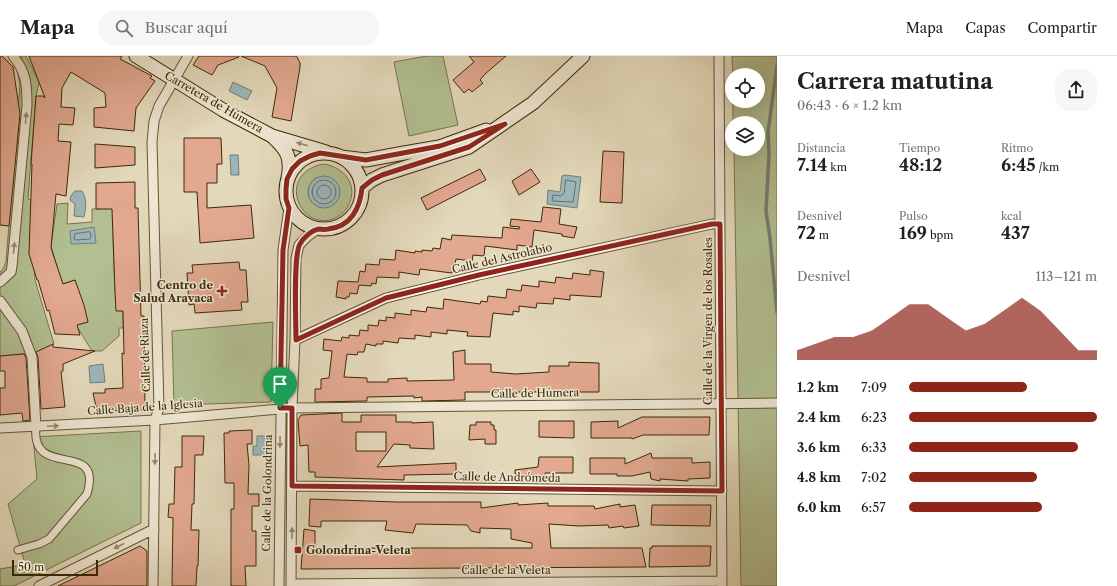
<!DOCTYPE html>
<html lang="es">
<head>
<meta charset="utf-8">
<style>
	:root { --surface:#fff; --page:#f6f6f6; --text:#202124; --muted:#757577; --line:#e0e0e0; --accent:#8f2418 }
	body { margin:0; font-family:"Libre Caslon Text",serif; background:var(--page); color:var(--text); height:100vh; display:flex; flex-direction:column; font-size:15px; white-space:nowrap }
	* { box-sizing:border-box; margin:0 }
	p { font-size:13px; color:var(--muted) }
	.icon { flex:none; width:22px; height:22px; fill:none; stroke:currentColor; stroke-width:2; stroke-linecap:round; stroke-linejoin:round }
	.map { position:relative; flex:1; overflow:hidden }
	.drawer { display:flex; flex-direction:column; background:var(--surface); width:340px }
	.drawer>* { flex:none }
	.fabs { position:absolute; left:725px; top:12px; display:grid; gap:8px }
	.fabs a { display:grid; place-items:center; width:40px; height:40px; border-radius:50%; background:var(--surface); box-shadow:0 4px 16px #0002; font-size:20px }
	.scale { position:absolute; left:12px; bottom:10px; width:86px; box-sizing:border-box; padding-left:4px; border:2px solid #3d2907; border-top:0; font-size:11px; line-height:14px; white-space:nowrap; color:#3d2907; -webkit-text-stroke:3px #ede6d2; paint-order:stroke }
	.pin { position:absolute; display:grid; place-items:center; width:34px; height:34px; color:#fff; margin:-41px -17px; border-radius:50% 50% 50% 0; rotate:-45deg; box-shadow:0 0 4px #0007 }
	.pin .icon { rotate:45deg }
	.round { display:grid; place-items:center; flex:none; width:42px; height:42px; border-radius:16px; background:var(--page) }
	.summary { display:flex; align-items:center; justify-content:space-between; height:68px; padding:0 20px }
	h1 { font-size:22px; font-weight:800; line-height:30px }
	.metrics { display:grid; grid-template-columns:repeat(3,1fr); gap:6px; height:68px; padding:4px 20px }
	.metrics div { display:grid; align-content:center }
	.metrics b { font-size:17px; font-weight:800 }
	.metrics small { font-size:11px; font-weight:400 }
	.metrics p { font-size:11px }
	.chart { height:112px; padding:8px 20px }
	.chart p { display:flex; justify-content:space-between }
	.chart svg { width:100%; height:72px; margin-top:4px; fill:var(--accent); opacity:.7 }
	ul { padding:0 20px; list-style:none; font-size:13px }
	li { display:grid; grid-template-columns:64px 48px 1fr; align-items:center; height:30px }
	li i { height:10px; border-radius:5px; background:var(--accent) }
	header { display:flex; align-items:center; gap:24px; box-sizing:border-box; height:56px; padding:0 20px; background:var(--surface); border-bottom:1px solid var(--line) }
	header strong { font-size:19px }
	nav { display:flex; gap:22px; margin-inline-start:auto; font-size:14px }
	.search { width:280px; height:36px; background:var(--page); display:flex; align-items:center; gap:10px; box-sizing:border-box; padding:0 14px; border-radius:16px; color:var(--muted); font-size:15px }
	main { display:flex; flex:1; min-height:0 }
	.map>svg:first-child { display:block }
	.green { fill:#b2bf91; stroke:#78744c; fill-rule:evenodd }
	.water { fill:#9bb6bb; stroke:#757e73 }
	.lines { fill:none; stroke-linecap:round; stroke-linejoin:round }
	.shore { stroke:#6c7061; stroke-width:1 }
	.stream { stroke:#757e73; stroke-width:3.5 }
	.building { fill:#e2a890; stroke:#3d2907; fill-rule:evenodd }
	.pedestrian-casing { stroke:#665534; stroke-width:9 }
	.minor-casing { stroke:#665534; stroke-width:11 }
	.secondary-casing { stroke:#3d2907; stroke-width:15 }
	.pedestrian { stroke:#ede6d2; stroke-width:7 }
	.minor { stroke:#ede6d2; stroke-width:9 }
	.secondary { stroke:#ede6d2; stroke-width:13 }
	.oneway { fill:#95886c }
	.route-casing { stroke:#fff; stroke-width:8 }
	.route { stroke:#8f2418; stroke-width:5 }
	.poi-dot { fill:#8f2418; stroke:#ede6d2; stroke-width:1.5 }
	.labels { text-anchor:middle; stroke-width:3; stroke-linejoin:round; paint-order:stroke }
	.street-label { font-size:11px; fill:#3d2907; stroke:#ede6d2 }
	.poi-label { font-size:11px; font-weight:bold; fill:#3d2907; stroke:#ede6d2; text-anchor:end }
</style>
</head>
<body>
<header>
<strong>Mapa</strong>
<div class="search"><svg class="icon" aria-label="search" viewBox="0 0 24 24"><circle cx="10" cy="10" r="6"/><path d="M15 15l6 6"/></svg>Buscar aquí</div>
<nav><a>Mapa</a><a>Capas</a><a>Compartir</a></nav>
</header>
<main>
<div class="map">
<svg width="777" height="530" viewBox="0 0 777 530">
	<rect width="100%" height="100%" fill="#e3d8ba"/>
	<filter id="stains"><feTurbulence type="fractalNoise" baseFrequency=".005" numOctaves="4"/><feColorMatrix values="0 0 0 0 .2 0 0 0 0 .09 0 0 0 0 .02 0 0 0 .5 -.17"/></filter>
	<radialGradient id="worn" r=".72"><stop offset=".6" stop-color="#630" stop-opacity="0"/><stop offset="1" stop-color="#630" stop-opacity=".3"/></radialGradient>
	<path class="green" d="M11,0H26L39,26L36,40L28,143L31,144L35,224L54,288L34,297L0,300V216L3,213L6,206L20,29L17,13Z
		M427,0H443L458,69L409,80L394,6Z
		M732,0H777V530H741L734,93H758V67H733V45H758V19H733Z
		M323,108C345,111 360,130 347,152C344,157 339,160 333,163C299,175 276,118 323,108ZM317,121L322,152C306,148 303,131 317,121Z
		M68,147L67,168L92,166V153L119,152L113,179L115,235L123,255V272H119V280L102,295H92L76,269L88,266L75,224L62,228L51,190L57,148Z
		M273,266L271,346L174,349L172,275Z
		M141,375V467L14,530H0V513L22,509L24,504L8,448L37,423L33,381Z"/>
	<path class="water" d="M233,26L252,35L247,44L229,35Z
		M230,99H238L239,119H231Z
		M565,119L581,121L577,152L547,148L548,134L560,136L562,120Z
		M308 136a16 16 0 1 1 32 0a16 16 0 1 1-32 0Z
		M75,135H82C87,143 86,153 84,161L74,160L75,148L70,144L71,140Z
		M94,171L96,187L71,188L70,175Z
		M103,308L105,326L90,327L89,310Z
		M257,380H268V399H253V390H257Z"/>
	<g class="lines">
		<path class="shore" d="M312 136a12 12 0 1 1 24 0a12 12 0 1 1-24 0Z
			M566,124L576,126L573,146L552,145L553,139L561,140L564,137Z
			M317 136a7 7 0 1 1 14 0a7 7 0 1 1-14 0Z
			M90,176L91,181L90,183L76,184L74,183L75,178Z"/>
		<path class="stream" d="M777,10L768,76L769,98L766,155L770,182L777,256"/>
	</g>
	<path class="building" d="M0,0H2L13,11L20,58L9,170L0,169Z
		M29,0H122L120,3L152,20L150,22L155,25L136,52L134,75L94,71V52L106,51L105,37L71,16L62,32L61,51L75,52L73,69L59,68L58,85L71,86L66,140L56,138L51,192L63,228L75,224L84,249L88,266L77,269L80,279L55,278L49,254L47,255L38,224H37L29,198L32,108H31L36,40H43L45,42Z
		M199,0H239V1L218,9L212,19L193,9Z
		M241,0H295L297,1L300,7V11L291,65L272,61L277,32L265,10Z
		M469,0H506L485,18L480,24L483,27L472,36L469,33L464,37L453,24L474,6Z
		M184,82H221L222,108H217V127H207V152L251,149L254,182L200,187L197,136H184Z
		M95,88L135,91V109L95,112Z
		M603,95L624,96L622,147L600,146Z
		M480,113L486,124L427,154L421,142Z
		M531,113L540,126L519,139L512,125Z
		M135,126V152H138L141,260H144L145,354L97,355L93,337H105V333L123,332L122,297L124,298L123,255H116L115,235L112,153H96V127Z
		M543,151L561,153L559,168L577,171L574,182L562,180V178L534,174L532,191L517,189V194L485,190L484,200L473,199L472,205L456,203L455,208H453L452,217L420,213L419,219L399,216V222L377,221L376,228L372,227L371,230L359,229L357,238L350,237L349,241H346V243L336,241L338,225L358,226L360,215L365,216L366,208L379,209L380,203L395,204L396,194L415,197V195L422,196V194L432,195L433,192L440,193L442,182L451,184L452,179L502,182L503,171L519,173L520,171L510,170L511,163L541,166Z
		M239,206L240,214H246L248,246H241L242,254L195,257L194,248L189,249L187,217H193L192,209Z
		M590,214L604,216L601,241L570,239V244L554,242L553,248L537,247L536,252L519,250V256L513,255V259L493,257L490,281L467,280L468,276L447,274V278L431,276V281L415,279V283L399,282L398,287L383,285V288H376V290L366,288L364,296H358L357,299L347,298L344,321L367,322V326H388V323L407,322V325L454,324L453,296L465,294V308H491V316L516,318L549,316V310H569V306L599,307V336H465V344L422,345V341L414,342V340L367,341V345L315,346V333H321V323L329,322L332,295L323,294L324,283L341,285L342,281L349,282V279L359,280L360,274L368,275V269L378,270L379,264L386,265V261L395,262V257L411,259V254L426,256L427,251L443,253L444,243L480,248L481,245L487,246L488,240L506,242L507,233L521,235L522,229L539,231V225L555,227L556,221L572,223L573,217L590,219Z
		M53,288V291L95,295L63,308V315L61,316L65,351L41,353L38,301L36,296Z
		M24,298L26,302L30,364L23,365L22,357L0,359V332H5V315H0V300Z
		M342,357V366H361V359H396V366H412V367L433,366L434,393L410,392V389L394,388L377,411L456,407V418L404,419V424L315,421V416H309L308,389L300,390L298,364L301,359ZM356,376H386V395H356Z
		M642,361H710L709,379H643L632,383V382H591V366L618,365V372Z
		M539,365H574V382L539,381Z
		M476,366H491V369H494V374H496V388H485V383L469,384L470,369H476Z
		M252,374V388H247L249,409L248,438H259V450H252V475H256V510H245L246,530H231V453H234V427H225L224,377H229V375Z
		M182,380H204L203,399H195L194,448H192L191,474H199L198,510H197L196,530H172L173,462L168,461L169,448H174L175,411H182Z
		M651,397L652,402H692V407L710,406V422L688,423V425L660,423V425L651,423L650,416L632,420H617V418H590V402H625V408Z
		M539,401H573V417H545V420L515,418V414L538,411Z
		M310,443L397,446H481V452L518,447V449L548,447V450H594L595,453L620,448V451L635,449L639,470L624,472L623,470L609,472L608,469L579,470L549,468L551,492H642L646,511L301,513L304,473L315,475V492H532V487L511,483V473L480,472V477L471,475L467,469L416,468L413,477L385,474L387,465H321V471L309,470Z
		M652,449H711L710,470L651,469Z
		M140,490L147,495V530H58Z
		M652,490H711L710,510L649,511L650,492H652Z"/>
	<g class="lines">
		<defs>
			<path id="pedestrian" d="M18,494L39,488L49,483L87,438C104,382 30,425 36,371"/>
			<path id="minor" d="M719,0L722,530
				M0,226L11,216L12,210L27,49C27,29 26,15 13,0
				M0,245L22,275L32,301L36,371
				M295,284L386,242L479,219L712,168H720
				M0,372L155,364L292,352L777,347
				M293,430L722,435
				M291,528L721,525
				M39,530L154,473
				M153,530L155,364L159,352L152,86L154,65L159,50L188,0
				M279,530L283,194L289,152
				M291,530L292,352L295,284L296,202L299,189L308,180L318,173"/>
			<path id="secondary" d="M136,0L223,54L272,80L326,96
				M272,80C287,94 292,101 288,122
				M286 135a38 38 0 1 1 76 0a38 38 0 1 1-76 0Z
				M341,101L366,104L404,97L439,91L486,74
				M362,132L372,124L382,119L469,91L533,47L583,0"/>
		</defs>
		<use href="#pedestrian" class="pedestrian-casing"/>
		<use href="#minor" class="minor-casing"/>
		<use href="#secondary" class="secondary-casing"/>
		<use href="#pedestrian" class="pedestrian"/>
		<use href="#minor" class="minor"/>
		<use href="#secondary" class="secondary"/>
	</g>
	<defs><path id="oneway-solid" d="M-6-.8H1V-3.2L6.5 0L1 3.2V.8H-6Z"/></defs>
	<g class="oneway">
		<use href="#oneway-solid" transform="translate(26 62) rotate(-85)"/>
		<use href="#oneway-solid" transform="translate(302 88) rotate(-164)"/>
		<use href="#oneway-solid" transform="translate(14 192) rotate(-84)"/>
		<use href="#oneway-solid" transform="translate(53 370) rotate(-3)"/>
		<use href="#oneway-solid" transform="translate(280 386) rotate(91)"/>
		<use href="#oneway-solid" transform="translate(155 403) rotate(91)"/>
		<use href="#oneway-solid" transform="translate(292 477) rotate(-89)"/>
		<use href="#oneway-solid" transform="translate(119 490) rotate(154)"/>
	</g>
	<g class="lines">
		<defs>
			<path id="route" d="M505,68L469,91L382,119L372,124L362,132C360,152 351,171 328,173C325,174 322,173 319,173C312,174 303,182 300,188C293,199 296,267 296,284L386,242L479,219L712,168H720L722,435L292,430V352H280L283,194L289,152L286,143V133L287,123L292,113L300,105L310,100L320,97L366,104L440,90Z"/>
		</defs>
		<use href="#route" class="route-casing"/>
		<use href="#route" class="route"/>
	</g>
	<g class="poi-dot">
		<path d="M220 229h4v4h4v4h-4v4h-4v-4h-4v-4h4z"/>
		<rect x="294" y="490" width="8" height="8" rx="2"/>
	</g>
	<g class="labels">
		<g class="street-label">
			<text transform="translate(214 46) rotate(30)" y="4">Carretera de Húmera</text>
			<text transform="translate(502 202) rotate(-13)" y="4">Calle del Astrolabio</text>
			<text transform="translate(708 265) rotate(-90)" y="4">Calle de la Virgen de los Rosales</text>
			<text transform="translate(145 299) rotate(-92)" y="4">Calle de Riaza</text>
			<text transform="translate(535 337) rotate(-1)" y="4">Calle de Húmera</text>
			<text transform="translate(145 351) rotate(-4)" y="4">Calle Baja de la Iglesia</text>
			<text transform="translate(507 421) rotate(1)" y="4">Calle de Andrómeda</text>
			<text transform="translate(267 437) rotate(-89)" y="4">Calle de la Golondrina</text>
			<text x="506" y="518">Calle de la Veleta</text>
		</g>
		<g class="poi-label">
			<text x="213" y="233">Centro de<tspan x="213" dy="13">Salud Aravaca</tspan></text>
			<text x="306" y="498" text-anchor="start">Golondrina-Veleta</text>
		</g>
	</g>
	<rect width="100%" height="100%" filter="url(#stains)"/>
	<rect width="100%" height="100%" fill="url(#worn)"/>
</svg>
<div class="fabs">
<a><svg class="icon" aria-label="locate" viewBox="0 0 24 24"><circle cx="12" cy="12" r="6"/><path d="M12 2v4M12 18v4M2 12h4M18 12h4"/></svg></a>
<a><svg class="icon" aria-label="layers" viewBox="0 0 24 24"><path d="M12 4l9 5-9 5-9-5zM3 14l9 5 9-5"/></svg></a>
</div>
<div class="scale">50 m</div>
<div class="pin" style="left:280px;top:352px;background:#1e9e55"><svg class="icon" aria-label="arrive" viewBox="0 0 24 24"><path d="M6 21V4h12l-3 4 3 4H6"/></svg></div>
</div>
<section class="drawer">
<div class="summary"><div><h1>Carrera matutina</h1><p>06:43 · 6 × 1.2 km</p></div><a class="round"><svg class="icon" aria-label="share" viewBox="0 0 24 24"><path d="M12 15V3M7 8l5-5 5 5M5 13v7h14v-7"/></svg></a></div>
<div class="metrics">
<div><p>Distancia</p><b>7.14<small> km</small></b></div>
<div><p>Tiempo</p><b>48:12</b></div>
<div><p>Ritmo</p><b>6:45<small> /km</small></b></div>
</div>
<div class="metrics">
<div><p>Desnivel</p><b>72<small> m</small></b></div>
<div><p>Pulso</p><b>169<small> bpm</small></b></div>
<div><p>kcal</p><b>437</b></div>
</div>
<div class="chart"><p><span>Desnivel</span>113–121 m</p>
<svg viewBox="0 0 160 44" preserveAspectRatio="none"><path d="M0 44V38L10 34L20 30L30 30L40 26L50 18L60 10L70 10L80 18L90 26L100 22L110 14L120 6L130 14L140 26L150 38L160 38V44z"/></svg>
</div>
<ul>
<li><b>1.2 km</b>7:09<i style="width:63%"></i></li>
<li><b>2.4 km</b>6:23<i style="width:100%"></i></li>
<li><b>3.6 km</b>6:33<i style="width:90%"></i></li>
<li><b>4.8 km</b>7:02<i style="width:68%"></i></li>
<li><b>6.0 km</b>6:57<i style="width:71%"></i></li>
</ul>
</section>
</main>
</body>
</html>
